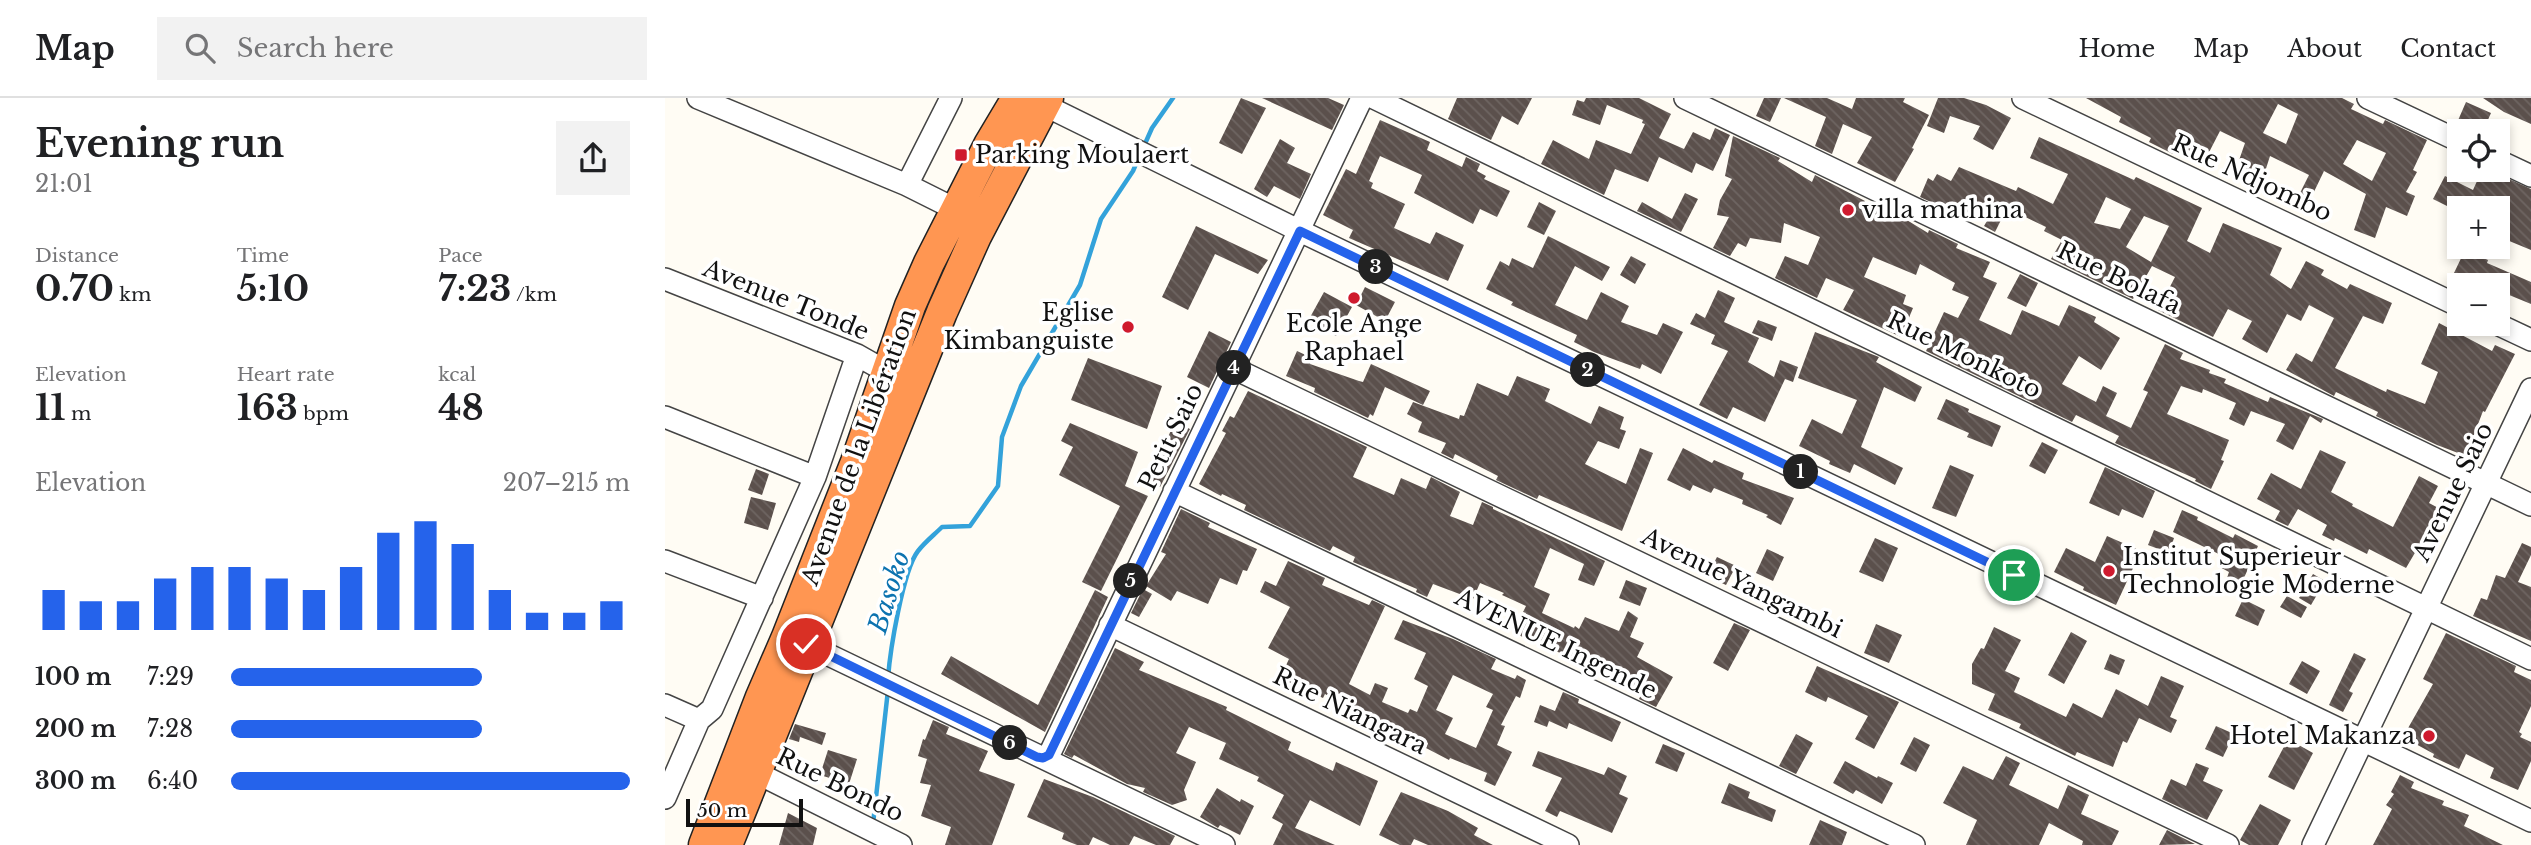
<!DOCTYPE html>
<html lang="en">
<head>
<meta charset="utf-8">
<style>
	:root { --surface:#fff; --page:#f2f2f2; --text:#202124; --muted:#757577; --line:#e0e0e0; --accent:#2563eb }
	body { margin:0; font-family:"Libre Baskerville",serif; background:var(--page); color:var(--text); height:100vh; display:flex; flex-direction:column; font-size:26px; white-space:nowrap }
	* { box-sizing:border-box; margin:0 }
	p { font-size:23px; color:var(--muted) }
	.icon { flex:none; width:38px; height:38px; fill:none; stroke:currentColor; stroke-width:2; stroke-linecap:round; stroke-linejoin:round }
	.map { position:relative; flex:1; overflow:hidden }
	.drawer { display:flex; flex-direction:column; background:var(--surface); width:665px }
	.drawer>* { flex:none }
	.fabs { position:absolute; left:1782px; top:21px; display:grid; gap:14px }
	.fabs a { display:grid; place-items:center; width:63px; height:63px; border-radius:0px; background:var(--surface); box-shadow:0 4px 10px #0003; font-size:35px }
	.scale { position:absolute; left:21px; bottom:18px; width:117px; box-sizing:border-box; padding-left:7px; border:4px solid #111; border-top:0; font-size:19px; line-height:24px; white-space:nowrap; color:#111; -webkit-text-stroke:5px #fff; paint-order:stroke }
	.pin { position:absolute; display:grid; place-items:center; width:60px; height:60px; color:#fff; margin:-30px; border:4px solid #fff; border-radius:50%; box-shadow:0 2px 7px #0007 }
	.km { position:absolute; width:35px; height:35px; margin:-18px; border-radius:50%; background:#222; color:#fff; font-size:19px; line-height:35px; text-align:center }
	.round { display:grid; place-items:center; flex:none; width:74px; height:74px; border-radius:0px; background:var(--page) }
	.overview { display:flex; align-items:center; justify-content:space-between; height:119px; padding:0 35px }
	h1 { font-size:38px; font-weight:700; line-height:52px }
	.stats { display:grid; grid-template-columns:repeat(3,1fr); gap:10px; height:119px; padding:7px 35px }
	.stats div { display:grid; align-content:center }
	.stats b { font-size:35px; font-weight:700 }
	.stats small { font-size:19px; font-weight:400 }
	.stats p { font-size:19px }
	.chart { height:196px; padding:14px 35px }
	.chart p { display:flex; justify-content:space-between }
	.chart svg { width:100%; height:126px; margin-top:7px; stroke:var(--accent); stroke-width:6 }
	ul { padding:0 35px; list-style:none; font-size:23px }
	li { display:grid; grid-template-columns:112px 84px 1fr; align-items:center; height:52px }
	li i { height:18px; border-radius:9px; background:var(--accent) }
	header { display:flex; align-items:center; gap:42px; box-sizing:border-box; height:98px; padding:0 35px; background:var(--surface); border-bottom:2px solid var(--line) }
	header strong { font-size:33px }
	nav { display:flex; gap:38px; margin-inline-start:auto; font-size:24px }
	.search { width:490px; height:63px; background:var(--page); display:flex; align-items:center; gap:18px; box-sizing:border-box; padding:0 24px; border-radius:0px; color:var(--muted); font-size:26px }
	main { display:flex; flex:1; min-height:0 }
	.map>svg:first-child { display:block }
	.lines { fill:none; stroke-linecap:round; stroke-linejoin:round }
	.stream { stroke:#33a2da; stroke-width:4.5 }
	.building { fill:url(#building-back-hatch); fill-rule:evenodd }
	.minor-casing { stroke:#444; stroke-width:24 }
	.highway-casing { stroke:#222; stroke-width:33 }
	.minor { stroke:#fff; stroke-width:21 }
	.highway { stroke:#ff9652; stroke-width:30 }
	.route-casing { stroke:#fff; stroke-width:14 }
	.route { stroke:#2563eb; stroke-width:9 }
	.poi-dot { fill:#cf1a2e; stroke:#fff; stroke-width:2.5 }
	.labels { text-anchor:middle; stroke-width:7; stroke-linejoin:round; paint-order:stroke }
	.poi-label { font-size:24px; fill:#111; stroke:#fff; text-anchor:start }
	.street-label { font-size:24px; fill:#111; stroke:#fff }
	.water-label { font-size:26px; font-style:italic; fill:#0c73b0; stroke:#fff }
</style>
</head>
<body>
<header>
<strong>Map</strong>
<div class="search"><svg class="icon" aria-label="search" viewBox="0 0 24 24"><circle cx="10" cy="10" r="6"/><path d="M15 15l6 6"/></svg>Search here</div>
<nav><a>Home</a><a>Map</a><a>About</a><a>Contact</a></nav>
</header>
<main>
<section class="drawer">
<div class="overview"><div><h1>Evening run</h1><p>21:01</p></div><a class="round"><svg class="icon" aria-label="share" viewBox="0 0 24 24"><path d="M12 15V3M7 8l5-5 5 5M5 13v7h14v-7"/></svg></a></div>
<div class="stats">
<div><p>Distance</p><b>0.70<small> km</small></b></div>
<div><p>Time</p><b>5:10</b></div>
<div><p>Pace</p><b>7:23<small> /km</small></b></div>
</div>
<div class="stats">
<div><p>Elevation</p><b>11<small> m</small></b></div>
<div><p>Heart rate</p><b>163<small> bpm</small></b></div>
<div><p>kcal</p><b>48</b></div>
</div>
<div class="chart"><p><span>Elevation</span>207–215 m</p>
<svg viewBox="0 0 160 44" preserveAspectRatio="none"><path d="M5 44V30M15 44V34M25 44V34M35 44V26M45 44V22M55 44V22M65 44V26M75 44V30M85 44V22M95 44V10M105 44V6M115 44V14M125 44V30M135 44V38M145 44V38M155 44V34"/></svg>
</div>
<ul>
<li><b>100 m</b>7:29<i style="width:63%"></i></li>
<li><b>200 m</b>7:28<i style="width:63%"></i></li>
<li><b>300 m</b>6:40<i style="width:100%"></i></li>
</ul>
</section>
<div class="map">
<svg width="1866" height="747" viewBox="0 0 1866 747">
	<defs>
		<pattern id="building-back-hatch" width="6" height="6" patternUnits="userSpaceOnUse" patternTransform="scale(1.75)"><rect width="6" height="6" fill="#5b504c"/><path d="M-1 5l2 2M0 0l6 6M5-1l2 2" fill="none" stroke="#6e6562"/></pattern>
	</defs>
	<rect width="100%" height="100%" fill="#fffcf4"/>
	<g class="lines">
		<path class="stream" d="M479,48L487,30L508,0
			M223,580C225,553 238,472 253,453C260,444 269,437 277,429L305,428L333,388L337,339L356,288L415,187L436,121L468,73L474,59
			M208,726L223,592"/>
	</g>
	<path class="building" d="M576,0L601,10L577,56L554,45Z
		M597,0H663L679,7L667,32Z
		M792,0H867L853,27L837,18L826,42L783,21Z
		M921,0H974L1006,16L994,40L1019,51L1028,34L1045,42L1050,30L1065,37L1048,73L1031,65L1027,75L994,59L983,84L950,71L939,97L876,66L888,42L924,61L931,42L966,56L980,26L977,25L978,22L942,7L935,27L907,17L912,2L919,4Z
		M1099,0H1116L1105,24L1091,18Z
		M1119,0H1162L1187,11L1191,0H1240L1238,4L1264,17L1247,50L1249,51L1230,84L1192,65L1207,39L1178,26L1167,56L1150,48L1161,19Z
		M1273,0H1299L1321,7L1346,20L1328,52L1308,41L1315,28L1285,18L1279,35L1262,28Z
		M1421,0H1677L1689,6L1686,11L1718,26L1720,22L1762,42L1748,72L1752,74L1741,94L1750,98L1742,118L1721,109L1710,140L1689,132L1701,96L1659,73L1646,100L1635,95L1644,77L1605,58L1598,80L1571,71L1580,45L1555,33L1539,64L1512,49L1508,56L1484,44L1486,40L1454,24L1456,19ZM1613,6L1633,16L1621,46L1598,35ZM1692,42L1721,55L1707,83L1678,66Z
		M1818,0H1866V26L1839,14Z
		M1801,4L1826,15L1818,33H1802L1791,27Z
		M715,22L765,44L762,52L797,69L801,59L815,66L812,73L821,78L819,81L845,93L832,119L815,111L808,126L749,95L757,77L715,58L704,83L708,85L706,90L740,106L729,130L765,146L771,134L799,147L783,183L684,140L688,132L658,117L681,71L691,76Z
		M1068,38L1115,60L1113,63L1147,84L1150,77L1200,103L1198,107L1232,116L1263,135L1264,132L1293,146L1291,150L1325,164L1318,179L1332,185L1314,222L1346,237L1357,212L1394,228L1404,207L1431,219L1429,224L1455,240L1436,272L1414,258L1397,286L1431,304L1438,288L1452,295L1441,318L1466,330L1483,294L1478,292L1500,246L1518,255L1515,261L1545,272L1544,275L1561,281L1559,285L1603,304L1605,299L1658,321L1656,325L1645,318L1628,352L1611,343L1620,326L1586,313L1579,328L1564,321L1571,305L1538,291L1537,295L1516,288L1502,316L1564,342L1556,362L1559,363L1546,391L1530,383L1531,381L1450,345L1454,338L1411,317L1407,324L1261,253L1279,214L1293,220L1304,199L1287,192L1290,185L1255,166L1251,177L1208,159L1199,179L1241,197L1238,206L1248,210L1236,239L1178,212L1189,192L1161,180L1152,200L1110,180L1120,158L1143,167L1155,139L1119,125L1116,145L1085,140L1081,149L1073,145L1065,158L1048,150L1064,119L1052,117L1055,102L1067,81L1060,78Z
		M1374,39L1469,82L1471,79L1537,110L1522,143L1545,155L1558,125L1617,150L1605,177L1626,191L1641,163L1659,172L1656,177L1682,191L1685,186L1727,205L1718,226L1698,218L1670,270L1721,294L1722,291L1760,306L1773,274L1756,266L1774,225L1827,253L1830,247L1850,256L1820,314L1818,313L1801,358L1772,347L1711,318L1713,314L1671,294L1669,298L1621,272L1631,255L1647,264L1669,220L1644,207L1636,223L1622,216L1602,255L1577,241L1587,223L1563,211L1548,239L1493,212L1510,179L1487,168L1468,201L1386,161L1397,142L1379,133L1381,129L1342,110L1330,134L1319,128L1322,123L1294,111L1292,116L1255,99L1263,80L1268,83L1272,76L1286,83L1294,69L1351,93L1353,89L1388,106L1403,76L1365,60ZM1441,99L1466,111L1455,131L1429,125ZM1479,118L1504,128L1486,164L1461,149Z
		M615,41L630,50L622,65L646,76L635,101L609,88L602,99L589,91Z
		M1817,72H1824L1866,91V152L1837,140L1843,127L1832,123V110H1794V114L1768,101L1780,78L1808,92Z
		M1020,95L1033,101L1016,134L972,113L977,104L1007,121Z
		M874,104L891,113L879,137L862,129Z
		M531,128L603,162L593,176L550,156L523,212L497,199Z
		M883,138L945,169L937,183L910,168L890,207L922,222L936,194L964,208L956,224L992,237L998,225L1018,234L996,276L977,266L975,271L929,254L909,244L912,237L846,207L848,204L821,191L835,163L844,168L847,160L868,170Z
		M1800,152L1823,162L1822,165L1866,184V206L1832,192V187H1816L1789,175Z
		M966,158L981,166L970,186L955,177Z
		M1355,176L1373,185L1361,209L1342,200Z
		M700,189L730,204L720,223L691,207Z
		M1053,192L1070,200L1059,224L1094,240L1083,264L1109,279L1115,262L1133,269L1128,284L1120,281L1100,324L1068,309L1062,321L1034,307L1063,253L1046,246L1050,237L1025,226L1031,215L1040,220Z
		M659,194L687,209L671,238L643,223Z
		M1093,222L1112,229L1107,243L1087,235Z
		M544,233L566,244L544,290L522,279Z
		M1150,234L1214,259L1211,264L1257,289L1250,304L1219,289L1196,349L1238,370L1230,387L1189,366L1185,375L1164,366L1165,363L1134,348L1147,321L1177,336L1192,302L1133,280Z
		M632,253L647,260L645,266L694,283L698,284L706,266L765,293L758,307L720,289L708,318L705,316L703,320L649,294L650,290L621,278Z
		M423,260L497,288L482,331L406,302Z
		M852,278L885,291L880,303L926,326L934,308L959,319L955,331L961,333L954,351L933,343L920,366L961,386L975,350L988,355L957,433L874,397L872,401L831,382L833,378L790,356L788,361L776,355L781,345L753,334L757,324L742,316L748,304L794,321L795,317L799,318L812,285L843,298Z
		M583,293L702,349L688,379L729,397L736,380L761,391L766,379L795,394L785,418L808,427L817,404L828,409V411L940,463L929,488L913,482L919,466L885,450L869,489L885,496L877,515L909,530L910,528L914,531L920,519L954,533L963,513L973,520L965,539L979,545L972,559L1008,579L991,609L974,601L978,593L942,576L941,579L913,565L914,563L851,536L861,515L858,514L861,508L837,497L839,495L815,485L808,501L768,486L762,499L751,494L752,491L688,464L690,459L668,448L665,453L579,412L581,407L557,396L556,398L534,386L561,335L557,333L565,318L569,320Z
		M1281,301L1304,311L1303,314L1336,328L1327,349L1302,339L1304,335L1272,321Z
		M510,324L525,331L495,389L482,383Z
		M405,325L473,354L460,388L483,398L436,493L417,484L455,408L394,377L408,349L396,343Z
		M1377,344L1393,352L1380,376L1364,368Z
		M1018,350L1047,365L1049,362L1079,375L1077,381L1129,400L1116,427L1101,419L1103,417L1077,406L1078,402L1049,390L1046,395L1028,387L1025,393L1002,382Z
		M1655,352L1681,364L1666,394L1688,406L1687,408L1728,429L1754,378L1773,388L1764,405L1779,413L1768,433L1764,431L1741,470L1704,451L1702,456L1670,440L1669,443L1657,437L1662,427L1633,411L1623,428L1610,422L1615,413L1592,401L1606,375L1636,391Z
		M1285,367L1309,377L1291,419L1267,410Z
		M1440,369L1490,393L1478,420L1457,411L1454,418L1424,405Z
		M91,371L104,376L97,397L83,392Z
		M86,399L111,405L103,432L79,425Z
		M516,411L545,425L543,429L592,451L582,473L578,472L572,487L555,480L543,506L512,493L506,503L481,488L501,456L496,454Z
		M1517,412L1533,419L1532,422L1568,440L1570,436L1593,448L1575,489L1561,483L1564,474L1553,468L1558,458L1508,434Z
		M1489,432L1509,440L1504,455L1483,447Z
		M1442,438L1476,453L1451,507L1418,492L1419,489L1389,474L1401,450L1430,464Z
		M1210,440L1233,450L1218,484L1194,474Z
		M1857,445L1866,449V457L1853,484L1866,489V543L1808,518L1816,500L1822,502L1831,477L1840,480Z
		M1102,451L1119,459L1108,483L1091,475Z
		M1052,459L1071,468L1061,487L1042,478Z
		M623,463L660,480L657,487L704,507L707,502L720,508L684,586L705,597L710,585L723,590L717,604L743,615L745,611L752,614L763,588L749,581L761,555L729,541L738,522L788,541L831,561L826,571L850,581L852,577L861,582L855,600L851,598L836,627L840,628L832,647L847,654L830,688L819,683L822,675L785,660L784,662L761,650L763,645L703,620L660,596L658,600L615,580L624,561L603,550L625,509L595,494L600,483L611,488ZM788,577L828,596L821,609L828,612L811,650L780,636L788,620L771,612Z
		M1648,476L1660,483L1646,507L1634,500Z
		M961,482L982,490L975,508L954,500Z
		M478,491L487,496L474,519L466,515Z
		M430,492L443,499L380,634L276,576L286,558L373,607Z
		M1622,498L1642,509L1636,520L1615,509Z
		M1578,501L1600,512L1593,528L1570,518Z
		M1069,525L1085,532L1063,573L1048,565Z
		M1211,526L1237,537L1224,565L1199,555Z
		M1329,529L1356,542L1340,573L1355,580L1349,594L1401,619L1408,605L1437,620L1451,591L1483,608L1496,578L1519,588L1505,619L1512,622L1506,635L1474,620L1462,645L1458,643L1448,669L1412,654L1410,658L1354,630L1356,626L1323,612L1330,596L1307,586V566L1316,550L1319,551Z
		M1406,534L1422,543L1399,586L1383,577Z
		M1781,535L1851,568L1849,574L1866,582V608L1854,634L1857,636L1855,639L1866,644V663L1853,692L1825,680L1829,670L1801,656L1794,671L1768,659L1769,656L1738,639L1768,586L1758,581Z
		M450,550L479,564L474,572L562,609L561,612L626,644L623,652L668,673L671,664L713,683L695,728L645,702L630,730L670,747H608L618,726L607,720L619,697L592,683L594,679L554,661L561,645L524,629L511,655L531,664L519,692L522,702L507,707L478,694L480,690L462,686L409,657L407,660L399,656Z
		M1689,555L1701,561L1684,593L1688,595L1678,614L1664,607Z
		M1445,556L1460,562L1454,577L1439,571Z
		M1637,563L1655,573L1642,596L1624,586Z
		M1152,568L1234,604L1209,651L1190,641L1203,618L1163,599L1161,604L1140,594Z
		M898,594L914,601L913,605L956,624L947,644L904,625L902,631L884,623L882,629L869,624L875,607L890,613Z
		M268,622L284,629L281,636L323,653L314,673L350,686L327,747H280L286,729L256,718L266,687L255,685L262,661L253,658L258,641L260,642Z
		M130,626L161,635L157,647L135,639L134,644L124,641Z
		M1551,628L1569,636L1558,659L1540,651Z
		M1131,636L1148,645L1131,676L1114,668Z
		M1249,639L1265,647L1251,674L1235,666Z
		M1623,641L1648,655L1629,692L1603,679Z
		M998,646L1020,655L1012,674L990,665Z
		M163,652L192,661L184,686L155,677Z
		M873,653L939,677L943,669L962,678L954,696L963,700L947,735L895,713L892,719L880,713L897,680L867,668Z
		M1341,658L1355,665L1344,687L1393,711L1403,687L1424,697L1416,716L1454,733L1447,747H1417L1418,743L1384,725L1374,747H1301L1312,722L1278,705L1298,668L1328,682Z
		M1180,663L1212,680L1213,678L1228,685L1217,706L1191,692L1188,696L1168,685Z
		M1531,665L1544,670L1538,683L1558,692L1542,722L1497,701L1506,681L1521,688Z
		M1735,677L1749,684L1746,690L1779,703L1777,707L1804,717L1799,728L1838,747H1708L1727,711L1721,707L1729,696L1726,694Z
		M379,681L428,699L510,738L505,747H491L469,738L464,747H445L428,739L424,747H412L397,741L399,735L362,719Z
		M1064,685L1085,694L1083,700L1111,712L1107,724L1056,705Z
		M552,690L575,704L576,701L589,708L575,737L555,727L553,730L535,719Z
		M736,694L783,713L813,730L809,737L828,747H763L749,741L746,747H735L714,737Z
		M1595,706L1626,722L1613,747H1584L1575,742Z
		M123,715L152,730L148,747H114Z
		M1155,722L1182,734L1177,747H1144Z
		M1502,732L1530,746L1494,747Z"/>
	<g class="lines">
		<defs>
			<path id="minor" d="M33,0L242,87L304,118
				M709,0L1866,561
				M1020,0L1866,407
				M1358,0L1794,208
				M1703,0L1794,43
				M367,1L635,133L1866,723
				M1832,62L1866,78
				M242,87L286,0
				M0,181L192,257L222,274
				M1832,226L1866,242
				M568,270L1563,747
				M0,319L150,379
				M509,393L1249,747
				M0,463L97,500
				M445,527L903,747
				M141,546L559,747
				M0,607L34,622
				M378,660L384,657L697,0
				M90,674L236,747
				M0,700L34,622L47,611L150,379L192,257
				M1648,747L1866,291"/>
			<path id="highway" d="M39,747L96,599L122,539L191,364L245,208L264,165L324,47L352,0
				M62,747L277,214L311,138L383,0"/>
		</defs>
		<use href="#minor" class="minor-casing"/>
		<use href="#highway" class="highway-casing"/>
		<use href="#minor" class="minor"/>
		<use href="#highway" class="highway"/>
	</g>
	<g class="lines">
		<defs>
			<path id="route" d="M141,546L372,659L378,660L384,657L635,133L1349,477"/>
		</defs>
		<use href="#route" class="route-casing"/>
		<use href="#route" class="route"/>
	</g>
	<g class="poi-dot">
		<rect x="289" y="50" width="14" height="14" rx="3.5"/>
		<circle cx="1183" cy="112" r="7"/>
		<circle cx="689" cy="200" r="7"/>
		<circle cx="463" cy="229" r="7"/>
		<circle cx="1444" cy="473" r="7"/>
		<circle cx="1764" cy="638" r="7"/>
	</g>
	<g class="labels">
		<g class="poi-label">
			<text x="310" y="65">Parking Moulaert</text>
			<text x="1197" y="120">villa mathina</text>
			<text x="449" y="223" text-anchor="end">Eglise<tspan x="449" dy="28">Kimbanguiste</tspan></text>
			<text x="689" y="234" text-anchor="middle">Ecole Ange<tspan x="689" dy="28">Raphael</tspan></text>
			<text x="1458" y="467">Institut Superieur<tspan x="1458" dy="28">Technologie Moderne</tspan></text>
			<text x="1750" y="646" text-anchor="end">Hotel Makanza</text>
		</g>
		<g class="street-label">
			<text transform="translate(1587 80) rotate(25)" y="8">Rue Ndjombo</text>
			<text transform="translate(1454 180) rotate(26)" y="8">Rue Bolafa</text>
			<text transform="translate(121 202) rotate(22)" y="8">Avenue Tonde</text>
			<text transform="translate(1299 257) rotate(26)" y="8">Rue Monkoto</text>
			<text transform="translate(506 339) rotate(-64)" y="8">Petit Saio</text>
			<text transform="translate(194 349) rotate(-70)" y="8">Avenue de la Libération</text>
			<text transform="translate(1788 394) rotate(-64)" y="8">Avenue Saio</text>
			<text transform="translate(1077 485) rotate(26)" y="8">Avenue Yangambi</text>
			<text transform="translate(891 546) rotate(26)" y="8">AVENUE Ingende</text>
			<text transform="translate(685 613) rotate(26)" y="8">Rue Niangara</text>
			<text transform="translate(175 687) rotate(26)" y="8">Rue Bondo</text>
		</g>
		<g class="water-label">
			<text transform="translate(224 494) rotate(-73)" y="9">Basoko</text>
		</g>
	</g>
</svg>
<div class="fabs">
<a><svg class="icon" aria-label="locate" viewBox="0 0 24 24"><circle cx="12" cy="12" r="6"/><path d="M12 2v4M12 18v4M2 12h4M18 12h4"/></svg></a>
<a>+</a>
<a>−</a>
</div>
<div class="scale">50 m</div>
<div class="pin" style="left:1349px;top:477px;background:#1e9e55"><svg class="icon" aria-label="arrive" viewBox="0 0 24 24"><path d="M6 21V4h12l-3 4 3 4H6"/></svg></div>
<div class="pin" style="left:141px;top:546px;background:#d93025"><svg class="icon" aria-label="check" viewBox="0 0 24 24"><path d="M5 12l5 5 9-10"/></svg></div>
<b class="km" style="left:1136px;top:374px">1</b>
<b class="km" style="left:923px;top:272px">2</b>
<b class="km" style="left:711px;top:169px">3</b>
<b class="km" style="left:569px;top:270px">4</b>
<b class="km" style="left:466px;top:483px">5</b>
<b class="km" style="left:345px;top:645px">6</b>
</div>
</main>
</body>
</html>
